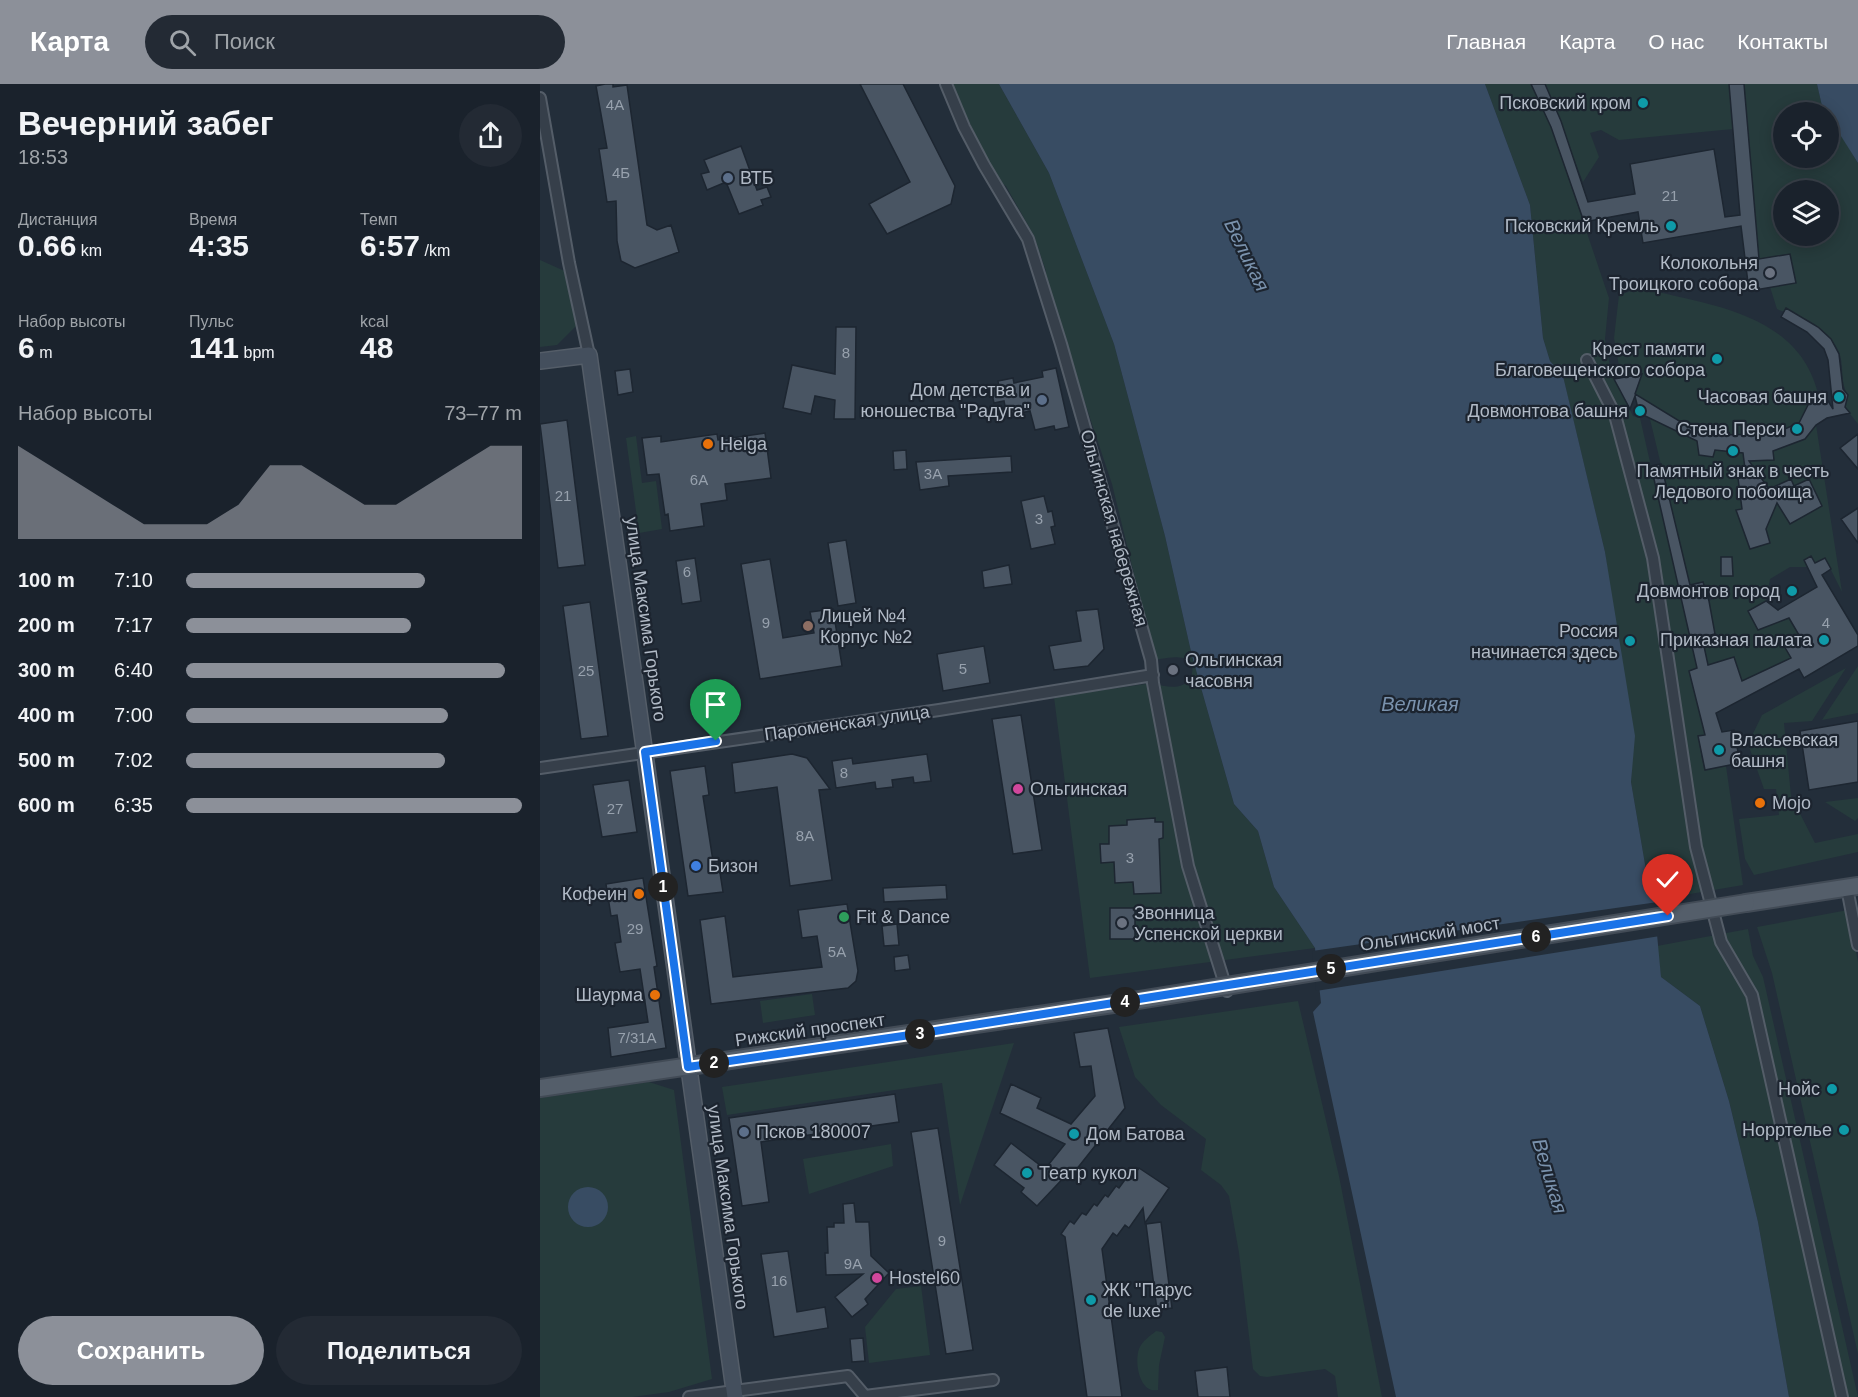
<!DOCTYPE html>
<html lang="ru">
<head>
<meta charset="utf-8">
<style>
	:root { --surface:#1a222c; --page:#232a34; --text:#f1f3f6; --muted:#9fa4a9; --line:#383f48; --accent:#8c9099 }
	body { margin:0; font-family:Helvetica,sans-serif; background:var(--page); color:var(--text); height:100vh; display:flex; flex-direction:column; font-size:22px; white-space:nowrap }
	* { box-sizing:border-box; margin:0 }
	p { font-size:20px; color:var(--muted) }
	.icon { flex:none; width:33px; height:33px; fill:none; stroke:currentColor; stroke-width:2; stroke-linecap:round; stroke-linejoin:round }
	.map { position:relative; flex:1; overflow:hidden }
	.details { display:flex; flex-direction:column; background:var(--surface); width:540px }
	.details>* { flex:none }
	.tools { position:absolute; left:1233px; top:18px; display:grid; gap:12px }
	.tools a { display:grid; place-items:center; width:66px; height:66px; border-radius:50%; background:var(--surface); box-shadow:0 3px 15px #0003,0 0 0 2px var(--line); font-size:30px }
	.pin { position:absolute; display:grid; place-items:center; width:51px; height:51px; color:#fff; margin:-62px -26px; border-radius:50% 50% 50% 0; rotate:-45deg; box-shadow:0 0 6px #0007 }
	.pin .icon { rotate:45deg }
	.km { position:absolute; width:30px; height:30px; margin:-15px; border-radius:50%; background:#222; color:#fff; font-size:16px; line-height:30px; text-align:center }
	.round { display:grid; place-items:center; flex:none; width:63px; height:63px; border-radius:32px; background:var(--page) }
	.headline { display:flex; align-items:center; justify-content:space-between; height:102px; padding:0 18px }
	h1 { font-size:33px; font-weight:800; line-height:45px }
	.metrics { display:grid; grid-template-columns:repeat(3,1fr); gap:9px; height:102px; padding:6px 18px }
	.metrics div { display:grid; align-content:center }
	.metrics b { font-size:30px; font-weight:800 }
	.metrics small { font-size:16px; font-weight:400 }
	.metrics p { font-size:16px }
	.chart { height:168px; padding:12px 18px }
	.chart p { display:flex; justify-content:space-between }
	.chart svg { width:100%; height:108px; margin-top:6px; fill:var(--accent); opacity:.7 }
	.cta { display:flex; gap:12px; margin-top:auto; padding:12px 18px }
	.cta a { flex:1; height:69px; border-radius:36px; background:var(--accent); color:#fff; font-size:24px; font-weight:800; line-height:69px; text-align:center }
	.cta a+a { background:var(--page); color:var(--text) }
	ul { padding:0 18px; list-style:none; font-size:20px }
	li { display:grid; grid-template-columns:96px 72px 1fr; align-items:center; height:45px }
	li i { height:15px; border-radius:8px; background:var(--accent) }
	header { display:flex; align-items:center; gap:36px; box-sizing:border-box; height:84px; padding:0 30px; background:var(--accent); color:#fff }
	header strong { font-size:28px }
	nav { display:flex; gap:33px; margin-inline-start:auto; font-size:21px }
	.search { width:420px; height:54px; background:var(--page); display:flex; align-items:center; gap:15px; box-sizing:border-box; padding:0 21px; border-radius:33px; color:var(--muted); font-size:22px }
	main { display:flex; flex:1; min-height:0 }
	.map>svg:first-child { display:block }
	.green { fill:#263b3c; fill-rule:evenodd }
	.water { fill:#384c63 }
	.pier { fill:#232e3a }
	.building { fill:#495563; stroke:#1d2631; stroke-width:1.5 }
	.lines { fill:none; stroke-linecap:round; stroke-linejoin:round }
	.street-casing { stroke:#545d68; stroke-width:14 }
	.secondary-casing { stroke:#545d68; stroke-width:18 }
	.primary-casing { stroke:#424b56; stroke-width:20 }
	.street { stroke:#363f4a; stroke-width:10 }
	.secondary { stroke:#444f5d; stroke-width:15 }
	.primary { stroke:#545e6a; stroke-width:16 }
	.primary-bridge-casing { stroke:#424b56; stroke-width:20; stroke-linecap:butt }
	.primary-bridge { stroke:#545e6a; stroke-width:16 }
	.route-casing { stroke:#fff; stroke-width:12 }
	.route { stroke:#1a73e8; stroke-width:8 }
	.culture-dot { fill:#0f9aa8; stroke:#1c242f; stroke-width:2 }
	.service-dot { fill:#5c6f8a; stroke:#1c242f; stroke-width:2 }
	.worship-dot { fill:#6b7280; stroke:#1c242f; stroke-width:2 }
	.food-dot { fill:#e8710a; stroke:#1c242f; stroke-width:2 }
	.education-dot { fill:#8d6e63; stroke:#1c242f; stroke-width:2 }
	.hotel-dot { fill:#d1479c; stroke:#1c242f; stroke-width:2 }
	.shop-dot { fill:#3f7fe0; stroke:#1c242f; stroke-width:2 }
	.leisure-dot { fill:#2e9e5b; stroke:#1c242f; stroke-width:2 }
	.labels { text-anchor:middle; stroke-width:4.5; stroke-linejoin:round; paint-order:stroke }
	.number-label { font-size:15px; fill:#97a1ad }
	.poi-label { font-size:18px; fill:#b1bac6; stroke:#1c242f; text-anchor:end }
	.street-label { font-size:18px; fill:#b1bac6; stroke:#1c242f }
	.water-label { font-size:20px; font-style:italic; fill:#7a92ad; stroke:#1c242f }
</style>
</head>
<body>
<header>
<strong>Карта</strong>
<div class="search"><svg class="icon" aria-label="search" viewBox="0 0 24 24"><circle cx="10" cy="10" r="6"/><path d="M15 15l6 6"/></svg>Поиск</div>
<nav><a>Главная</a><a>Карта</a><a>О нас</a><a>Контакты</a></nav>
</header>
<main>
<section class="details">
<div class="headline"><div><h1>Вечерний забег</h1><p>18:53</p></div><a class="round"><svg class="icon" aria-label="share" viewBox="0 0 24 24"><path d="M12 15V3M7 8l5-5 5 5M5 13v7h14v-7"/></svg></a></div>
<div class="metrics">
<div><p>Дистанция</p><b>0.66<small> km</small></b></div>
<div><p>Время</p><b>4:35</b></div>
<div><p>Темп</p><b>6:57<small> /km</small></b></div>
</div>
<div class="metrics">
<div><p>Набор высоты</p><b>6<small> m</small></b></div>
<div><p>Пульс</p><b>141<small> bpm</small></b></div>
<div><p>kcal</p><b>48</b></div>
</div>
<div class="chart"><p><span>Набор высоты</span>73–77 m</p>
<svg viewBox="0 0 160 44" preserveAspectRatio="none"><path d="M0 44V6L10 14L20 22L30 30L40 38L50 38L60 38L70 30L80 14L90 14L100 22L110 30L120 30L130 22L140 14L150 6L160 6V44z"/></svg>
</div>
<ul>
<li><b>100 m</b>7:10<i style="width:71%"></i></li>
<li><b>200 m</b>7:17<i style="width:67%"></i></li>
<li><b>300 m</b>6:40<i style="width:95%"></i></li>
<li><b>400 m</b>7:00<i style="width:78%"></i></li>
<li><b>500 m</b>7:02<i style="width:77%"></i></li>
<li><b>600 m</b>6:35<i style="width:100%"></i></li>
</ul>
<div class="cta"><a>Сохранить</a><a>Поделиться</a></div>
</section>
<div class="map">
<svg width="1318" height="1313" viewBox="0 0 1318 1313">
	<rect width="100%" height="100%" fill="#232e3a"/>
	<path class="green" d="M411,0H459L509,89L574,260L625,452L652,572L694,720L718,747L734,803L775,864L550,894L514,613L613,599C626,603 640,606 650,596C661,567 632,573 615,576L572,400L505,199L506,187L494,152L466,102L457,96Z
		M945,0H991L1011,43L1069,214L1065,255L1071,288L1093,332L1100,334L1157,584L1149,587L1165,651L1158,653L1164,685L1186,682L1203,801L1115,816L1111,786H1106L1091,698L1092,680L1065,468L1023,293L1010,277L1003,254L990,121Z
		M1005,0H1189L1193,45L1079,56L1061,46L1050,49L1059,73L1043,98Z
		M1204,0H1277L1282,22L1287,28H1244V74H1288L1289,31L1318,79V340L1303,321L1308,311C1300,298 1304,286 1300,271C1295,254 1275,238 1259,232C1252,229 1245,229 1237,225L1230,203L1256,198L1250,170L1219,175ZM1244,106H1288V152H1244Z
		M0,176L29,189L37,241L17,261L0,263Z
		M1100,204C1170,221 1261,229 1279,314C1272,321 1266,333 1258,339C1236,355 1186,355 1162,347C1153,345 1144,340 1136,335C1122,329 1110,317 1095,314L1079,282L1074,254L1079,211Z
		M1109,331L1124,341L1157,357L1159,371L1172,373L1175,366L1203,369L1205,378L1234,376L1233,367L1265,355L1276,341L1302,508L1285,474L1267,483H1250L1230,495L1226,517L1236,525V539L1249,534L1259,551L1243,560L1251,574L1202,597L1194,573L1168,581L1162,553L1175,550L1168,517L1177,514L1175,506H1166L1163,498L1150,501Z
		M96,352L102,399L116,397L122,445L99,449L86,354Z
		M1318,582V629L1282,636Z
		M1306,584L1272,637L1244,639L1251,712L1275,759L1318,750V768L1214,791L1205,775L1199,735L1239,731L1236,705H1224L1208,660L1222,631Z
		M1318,714V734L1315,737L1285,718Z
		M1308,826L1318,878V1270L1232,889L1217,843Z
		M1208,845L1213,872L1223,893L1318,1313H1249L1218,1138L1189,1017L1160,922L1121,893L1117,862Z
		M272,910L275,931L223,939L220,917Z
		M758,917L799,1092L842,1313H798L795,1292L785,1285L727,1293L720,1292L713,1285L699,1169L689,1112L681,1101L661,1086L666,1055L621,1021L595,993L579,943Z
		M474,959L420,1121L402,999L187,1031L182,1003Z
		M109,998L134,1006L172,1295L129,1308L92,1313H0V1014Z
		M351,1060L353,1082L269,1110L263,1075Z
		M381,1202L390,1271L329,1279L325,1243L356,1205Z
		M616,1247L622,1248L625,1253L619,1281L618,1306C600,1310 594,1279 599,1265C602,1257 610,1252 616,1247Z"/>
	<path class="water" d="M459,0H945L990,121L1003,254L1010,277L1023,292L1065,468L1095,652L1091,698L1106,786H1111L1121,893L1160,922L1189,1017L1218,1138L1249,1313H856L773,928L781,919L775,864L734,803L718,747L694,720L652,572L625,452L574,260L509,89Z
		M1277,0H1318V79L1282,22Z
		M28 1123a20 20 0 1 1 40 0a20 20 0 1 1-40 0Z"/>
	<path class="pier" d="M1118,818L1120,852L776,907L772,867Z"/>
	<path class="building" d="M65,0H73V3L87,1L107,141L117,146L131,141L139,168L95,184L81,177L77,157L76,117L67,118L59,65L67,64L56,2Z
		M320,0H363L415,102L411,120L347,150L329,120L370,98Z
		M991,0H1005L1021,37L1048,118L1095,110L1090,80L1174,65L1185,133L1200,131L1189,0H1204L1219,175L1250,170L1256,199L1209,207L1201,142L1103,159L1098,128L1044,138L1011,43Z
		M201,62L217,106L227,103L231,113L221,116L223,121L199,130L186,98L167,106L161,90L169,88L164,76Z
		M1246,224L1278,243L1291,255L1299,270L1303,305L1308,311L1305,323L1310,329L1287,334L1276,341L1265,355L1233,367L1234,376L1209,377L1229,405L1251,395L1254,402L1269,395L1282,422L1250,440L1237,419L1226,445L1230,459L1210,465L1196,426L1202,425L1198,394L1206,393L1203,369L1175,366L1173,373L1159,371L1157,357L1099,329L1095,312L1090,325L1074,295L1102,290L1095,310L1154,346L1176,351L1227,350L1247,344L1259,339L1269,319L1274,316L1273,312L1282,307L1293,325L1288,276L1284,265L1267,248L1241,233Z
		M296,243H316L315,335H294L295,316L275,312L271,330L243,324L252,281L295,290Z
		M516,284L529,343L515,346L514,342L495,346L490,327L467,332L464,317L454,319L451,305L459,303L458,297L473,294L474,299L503,293L502,287Z
		M90,285L93,308L78,311L75,287Z
		M27,336L45,481L18,484L0,340Z
		M225,349L231,394L185,400L187,416L161,420L164,442L130,447L128,430L125,431L119,390L107,391L102,354L121,352V358L177,350L178,356Z
		M1318,350V385L1300,364Z
		M366,366L367,385L354,386L353,367Z
		M471,372L472,388L408,392L409,402L380,406L376,378Z
		M1121,380L1150,501L1163,498L1169,517L1175,550L1162,553L1168,581L1194,573L1202,597L1251,574L1243,560L1259,551L1249,534L1218,546L1208,527L1226,517L1238,526L1277,503L1264,476L1271,472L1275,479L1285,474L1291,485L1282,491L1318,551V562L1264,594L1259,585L1176,629L1182,648L1194,646L1200,679L1165,686L1158,652L1165,651L1149,587L1157,584L1111,382Z
		M504,412L508,428L512,427L515,442L511,443L515,460L491,465L481,417Z
		M1318,424V459L1301,435Z
		M306,456L316,519L298,522L288,459Z
		M1181,473H1192L1193,492H1181Z
		M155,474L161,517L142,520L136,477Z
		M230,475L243,554L274,549L270,528L293,525L302,582L220,595L201,480Z
		M469,481L472,500L444,504L442,487Z
		M50,518L68,652L41,655L23,522Z
		M558,525L564,565L548,582L514,586L509,562L541,557L536,527Z
		M444,562L450,599L403,607L397,570Z
		M481,631L502,766L473,770L452,635Z
		M1318,637V698L1269,706L1260,647Z
		M252,670L267,674L290,705L279,706L292,796L250,802L237,703L195,709L192,679Z
		M387,670L391,697L374,699L373,693L352,696L353,703L336,705L335,698L296,704L292,677L312,674L313,680Z
		M165,682L169,711L163,712L173,777L178,776L183,808L148,812L130,687Z
		M89,696L97,748L62,753L53,701Z
		M615,734V738H623V754L619,755L621,809L594,810L593,798L575,799L574,778L561,779L560,760H569V742L587,741V736Z
		M103,794L117,882L114,883L126,964L71,973L68,944L108,938L100,885L80,888L75,859L81,858L77,831L71,832L66,800Z
		M406,801L407,815L344,818L343,804Z
		M307,820L318,887L316,897L308,904L171,920L160,836L185,832L193,893L282,883L277,852L262,854L258,826Z
		M570,824H595V855H570Z
		M357,840L359,861L344,862L342,842Z
		M368,871L370,885L355,887L354,873Z
		M568,944L585,1024L532,1091L529,1088L497,1122L481,1108L484,1104L454,1081L471,1059L505,1085L525,1060L460,1029L471,1000L501,1014L497,1024L531,1040L555,1012L551,982L540,983L534,949Z
		M355,1010L359,1038L221,1058L229,1118L202,1122L189,1034Z
		M398,1044L433,1266L406,1270L371,1048Z
		M599,1084L629,1104L605,1139L603,1124L589,1144L585,1141L577,1152L573,1149L562,1165L582,1313H547L525,1153L521,1150L530,1137L534,1140L542,1129L546,1131L554,1120L557,1122L565,1111L568,1113L576,1102L579,1104L587,1093L591,1095Z
		M314,1119L316,1138H329L331,1172L349,1189L325,1215L328,1220L312,1233L295,1213L323,1190L286,1191L285,1169H288L287,1143H294V1139H304L303,1120Z
		M621,1138L632,1224L617,1226L606,1140Z
		M248,1167L257,1228L285,1223L288,1244L234,1253L221,1170Z
		M323,1254L325,1277L312,1278L310,1255Z
		M687,1283L690,1313H658L655,1287Z"/>
	<g class="lines">
		<defs>
			<path id="street" d="M406,0L424,43L444,81L488,155L521,260L611,576L613,599L648,782L687,907
				M0,14L29,179L49,271
				M1047,276L1075,331L1113,474L1156,763L1181,858L1212,911L1302,1313
				M0,684L399,626L613,591
				M1307,804L1318,861
				M149,1313L308,1292L325,1312L453,1296"/>
			<path id="secondary" d="M0,277L49,271L195,1313"/>
			<path id="primary" d="M1206,819L1318,802
				M0,1004L580,919"/>
		</defs>
		<use href="#street" class="street-casing"/>
		<use href="#secondary" class="secondary-casing"/>
		<use href="#primary" class="primary-casing"/>
		<use href="#street" class="street"/>
		<use href="#secondary" class="secondary"/>
		<use href="#primary" class="primary"/>
		<defs>
			<path id="primary-bridge" d="M580,919L1206,819"/>
		</defs>
		<use href="#primary-bridge" class="primary-bridge-casing"/>
		<use href="#primary-bridge" class="primary-bridge"/>
	</g>
	<g class="lines">
		<defs>
			<path id="route" d="M176,657L105,668L148,983L370,951L1128,832"/>
		</defs>
		<use href="#route" class="route-casing"/>
		<use href="#route" class="route"/>
	</g>
	<g class="culture-dot">
		<circle cx="1103" cy="19" r="6"/>
		<circle cx="1131" cy="142" r="6"/>
		<circle cx="1177" cy="275" r="6"/>
		<circle cx="1299" cy="313" r="6"/>
		<circle cx="1100" cy="327" r="6"/>
		<circle cx="1257" cy="345" r="6"/>
		<circle cx="1193" cy="367" r="6"/>
		<circle cx="1252" cy="507" r="6"/>
		<circle cx="1284" cy="556" r="6"/>
		<circle cx="1090" cy="557" r="6"/>
		<circle cx="1179" cy="666" r="6"/>
		<circle cx="1292" cy="1005" r="6"/>
		<circle cx="1304" cy="1046" r="6"/>
		<circle cx="534" cy="1050" r="6"/>
		<circle cx="487" cy="1089" r="6"/>
		<circle cx="551" cy="1216" r="6"/>
	</g>
	<g class="service-dot">
		<circle cx="188" cy="94" r="6"/>
		<circle cx="502" cy="316" r="6"/>
		<circle cx="204" cy="1048" r="6"/>
	</g>
	<g class="worship-dot">
		<circle cx="1230" cy="189" r="6"/>
		<circle cx="633" cy="586" r="6"/>
		<circle cx="582" cy="839" r="6"/>
	</g>
	<g class="food-dot">
		<circle cx="168" cy="360" r="6"/>
		<circle cx="1220" cy="719" r="6"/>
		<circle cx="99" cy="810" r="6"/>
		<circle cx="115" cy="911" r="6"/>
	</g>
	<circle class="education-dot" cx="268" cy="542" r="6"/>
	<g class="hotel-dot">
		<circle cx="478" cy="705" r="6"/>
		<circle cx="337" cy="1194" r="6"/>
	</g>
	<circle class="shop-dot" cx="156" cy="782" r="6"/>
	<circle class="leisure-dot" cx="304" cy="833" r="6"/>
	<g class="labels">
		<g class="number-label">
			<text x="75" y="26">4А</text>
			<text x="81" y="94">4Б</text>
			<text x="1130" y="117">21</text>
			<text x="306" y="274">8</text>
			<text x="393" y="395">3А</text>
			<text x="159" y="401">6А</text>
			<text x="23" y="417">21</text>
			<text x="499" y="440">3</text>
			<text x="147" y="493">6</text>
			<text x="226" y="544">9</text>
			<text x="1286" y="544">4</text>
			<text x="423" y="590">5</text>
			<text x="46" y="592">25</text>
			<text x="304" y="694">8</text>
			<text x="75" y="730">27</text>
			<text x="265" y="757">8А</text>
			<text x="590" y="779">3</text>
			<text x="95" y="850">29</text>
			<text x="297" y="873">5А</text>
			<text x="97" y="959">7/31А</text>
			<text x="402" y="1162">9</text>
			<text x="313" y="1185">9А</text>
			<text x="239" y="1202">16</text>
		</g>
		<g class="poi-label">
			<text x="1091" y="25">Псковский кром</text>
			<text x="200" y="100" text-anchor="start">ВТБ</text>
			<text x="1119" y="148">Псковский Кремль</text>
			<text x="1218" y="185">Колокольня<tspan x="1218" dy="21">Троицкого собора</tspan></text>
			<text x="1165" y="271">Крест памяти<tspan x="1165" dy="21">Благовещенского собора</tspan></text>
			<text x="490" y="312">Дом детства и<tspan x="490" dy="21">юношества "Радуга"</tspan></text>
			<text x="1287" y="319">Часовая башня</text>
			<text x="1088" y="333">Довмонтова башня</text>
			<text x="1245" y="351">Стена Перси</text>
			<text x="180" y="366" text-anchor="start">Helga</text>
			<text x="1193" y="393" text-anchor="middle">Памятный знак в честь<tspan x="1193" dy="21">Ледового побоища</tspan></text>
			<text x="1240" y="513">Довмонтов город</text>
			<text x="280" y="538" text-anchor="start">Лицей №4<tspan x="280" dy="21">Корпус №2</tspan></text>
			<text x="1078" y="553">Россия<tspan x="1078" dy="21">начинается здесь</tspan></text>
			<text x="1272" y="562">Приказная палата</text>
			<text x="645" y="582" text-anchor="start">Ольгинская<tspan x="645" dy="21">часовня</tspan></text>
			<text x="1191" y="662" text-anchor="start">Власьевская<tspan x="1191" dy="21">башня</tspan></text>
			<text x="490" y="711" text-anchor="start">Ольгинская</text>
			<text x="1232" y="725" text-anchor="start">Mojo</text>
			<text x="168" y="788" text-anchor="start">Бизон</text>
			<text x="87" y="816">Кофеин</text>
			<text x="594" y="835" text-anchor="start">Звонница<tspan x="594" dy="21">Успенской церкви</tspan></text>
			<text x="316" y="839" text-anchor="start">Fit &amp; Dance</text>
			<text x="103" y="917">Шаурма</text>
			<text x="1280" y="1011">Нойс</text>
			<text x="1292" y="1052">Норртелье</text>
			<text x="216" y="1054" text-anchor="start">Псков 180007</text>
			<text x="546" y="1056" text-anchor="start">Дом Батова</text>
			<text x="499" y="1095" text-anchor="start">Театр кукол</text>
			<text x="349" y="1200" text-anchor="start">Hostel60</text>
			<text x="563" y="1212" text-anchor="start">ЖК "Парус<tspan x="563" dy="21">de luxe"</tspan></text>
		</g>
		<g class="street-label">
			<text transform="translate(574 444) rotate(74)" y="6">Ольгинская набережная</text>
			<text transform="translate(106 535) rotate(82)" y="6">улица Максима Горького</text>
			<text transform="translate(307 639) rotate(-8)" y="6">Пароменская улица</text>
			<text transform="translate(890 850) rotate(-9)" y="6">Ольгинский мост</text>
			<text transform="translate(270 946) rotate(-8)" y="6">Рижский проспект</text>
			<text transform="translate(188 1123) rotate(82)" y="6">улица Максима Горького</text>
		</g>
		<g class="water-label">
			<text transform="translate(707 171) rotate(64)" y="7">Великая</text>
			<text x="880" y="627">Великая</text>
			<text transform="translate(1010 1092) rotate(73)" y="7">Великая</text>
		</g>
	</g>
</svg>
<div class="tools">
<a><svg class="icon" aria-label="locate" viewBox="0 0 24 24"><circle cx="12" cy="12" r="6"/><path d="M12 2v4M12 18v4M2 12h4M18 12h4"/></svg></a>
<a><svg class="icon" aria-label="layers" viewBox="0 0 24 24"><path d="M12 4l9 5-9 5-9-5zM3 14l9 5 9-5"/></svg></a>
</div>
<div class="pin" style="left:176px;top:657px;background:#1e9e55"><svg class="icon" aria-label="arrive" viewBox="0 0 24 24"><path d="M6 21V4h12l-3 4 3 4H6"/></svg></div>
<div class="pin" style="left:1128px;top:832px;background:#d93025"><svg class="icon" aria-label="check" viewBox="0 0 24 24"><path d="M5 12l5 5 9-10"/></svg></div>
<b class="km" style="left:123px;top:803px">1</b>
<b class="km" style="left:174px;top:979px">2</b>
<b class="km" style="left:380px;top:950px">3</b>
<b class="km" style="left:585px;top:918px">4</b>
<b class="km" style="left:791px;top:885px">5</b>
<b class="km" style="left:996px;top:853px">6</b>
</div>
</main>
</body>
</html>
